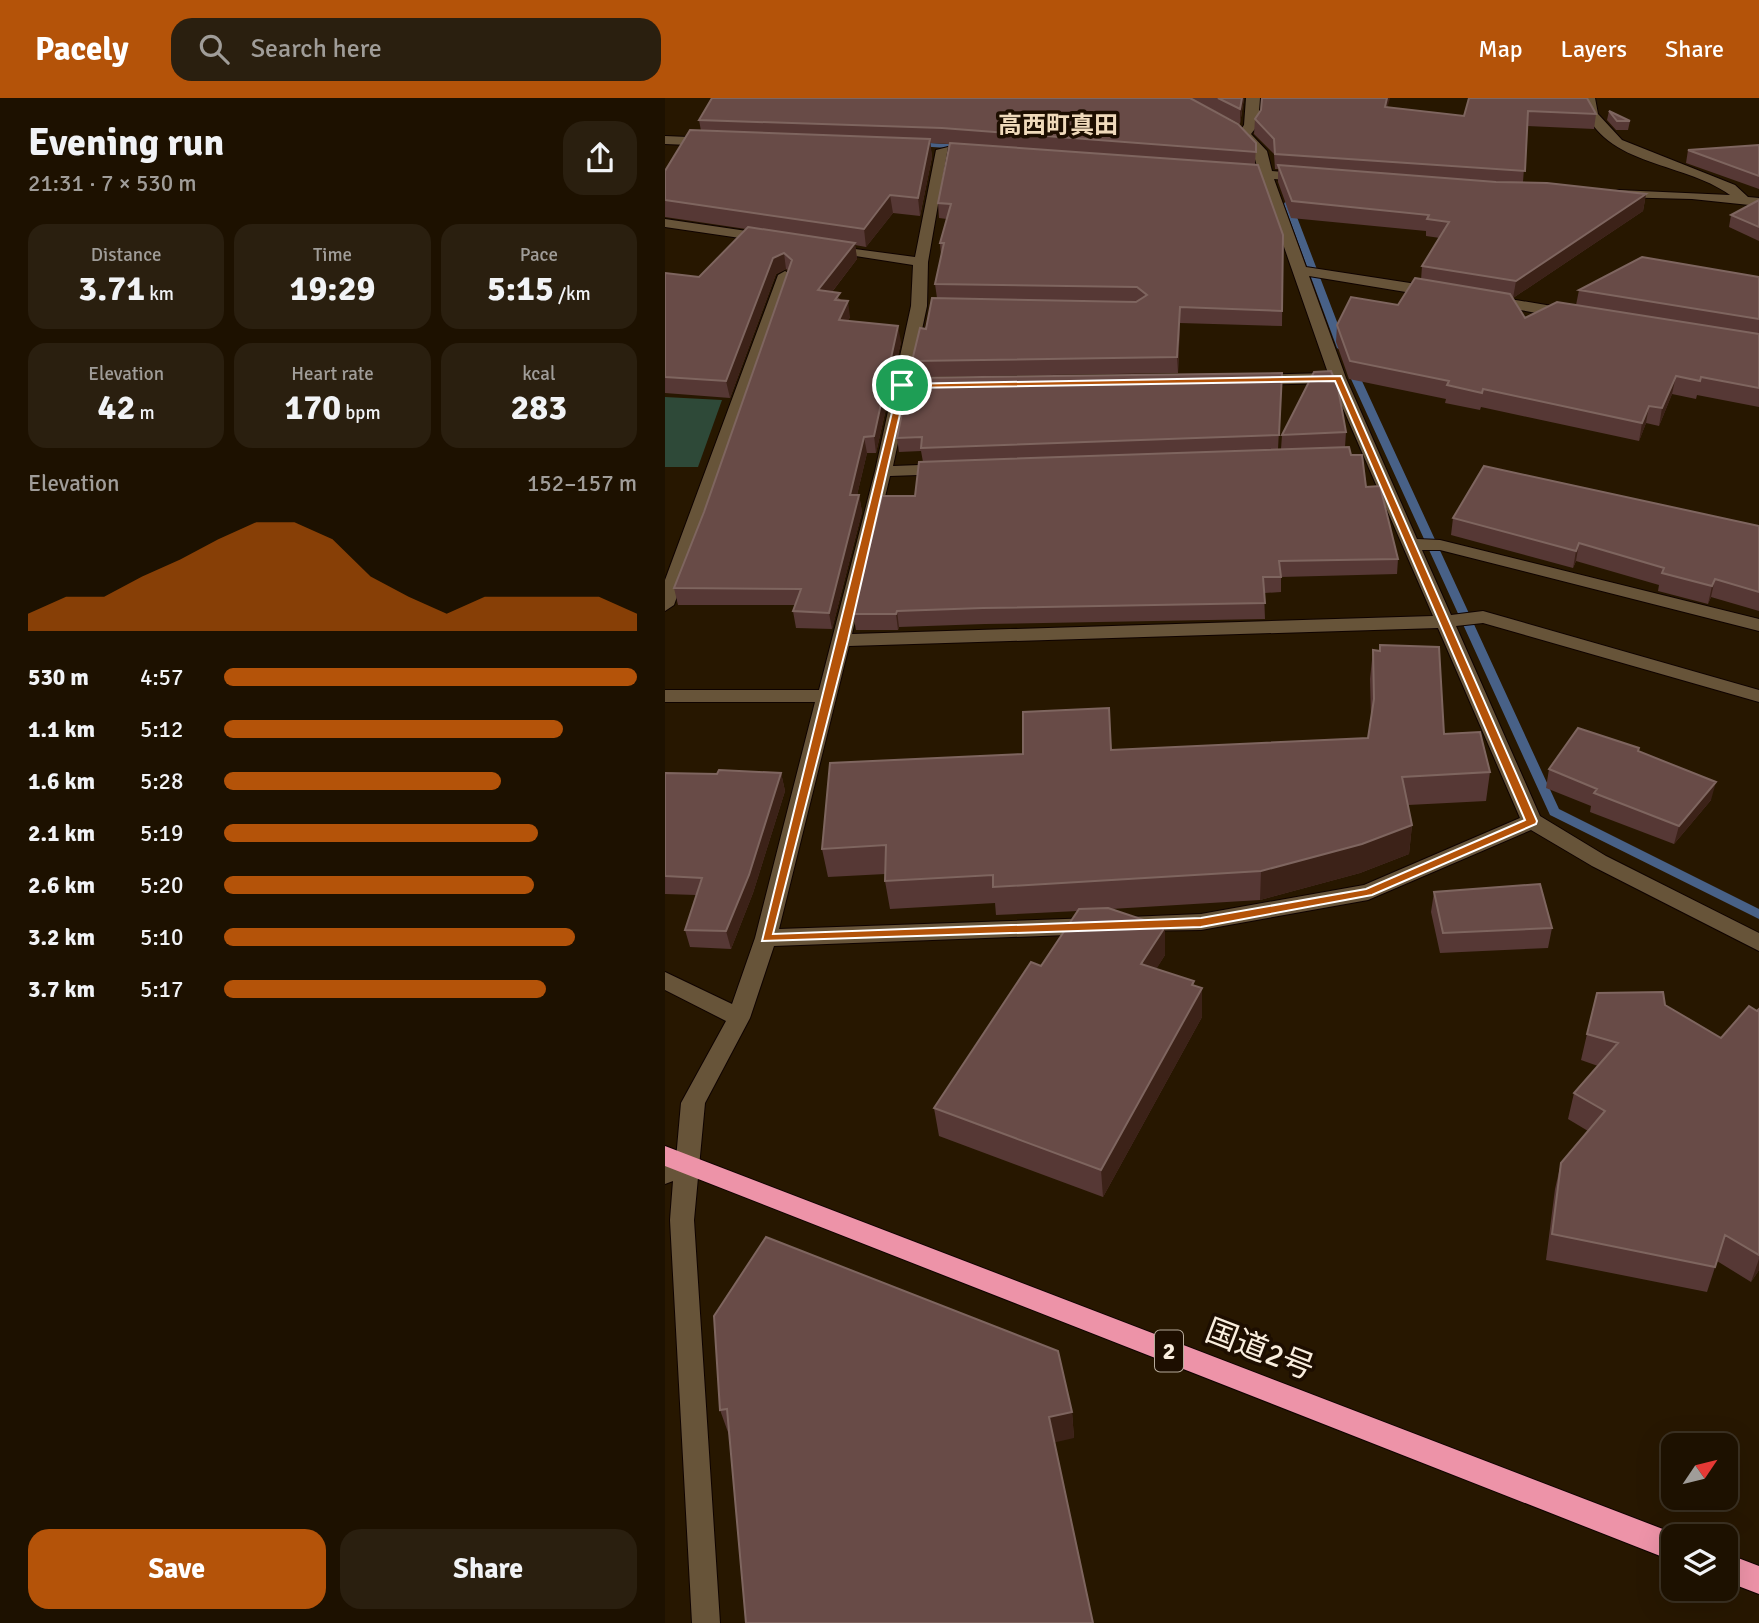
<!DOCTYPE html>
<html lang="en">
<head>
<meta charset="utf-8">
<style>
	:root { --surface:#1d1100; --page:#2a1f0f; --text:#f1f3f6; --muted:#a09d99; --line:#3b3122; --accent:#b45309 }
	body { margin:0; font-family:Signika,"Noto Sans JP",sans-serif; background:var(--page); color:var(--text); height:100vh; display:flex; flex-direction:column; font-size:26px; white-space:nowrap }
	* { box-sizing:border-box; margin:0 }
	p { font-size:23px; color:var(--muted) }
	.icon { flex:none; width:38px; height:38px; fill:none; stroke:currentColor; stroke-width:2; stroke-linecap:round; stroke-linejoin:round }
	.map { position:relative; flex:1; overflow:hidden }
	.panel { display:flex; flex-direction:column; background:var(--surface); width:665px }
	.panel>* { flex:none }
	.needle { width:46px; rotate:55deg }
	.fabs { position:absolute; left:996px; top:1335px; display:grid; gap:14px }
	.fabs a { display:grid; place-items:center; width:77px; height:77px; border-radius:14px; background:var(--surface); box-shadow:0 7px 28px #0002,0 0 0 2px var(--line); font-size:35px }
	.pin { position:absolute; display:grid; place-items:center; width:60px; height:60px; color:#fff; margin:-30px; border:4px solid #fff; border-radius:50%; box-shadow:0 2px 7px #0007 }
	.round { display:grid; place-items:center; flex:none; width:74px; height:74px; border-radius:21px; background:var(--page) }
	.summary { display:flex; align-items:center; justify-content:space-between; height:119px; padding:0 28px }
	h1 { font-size:38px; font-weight:800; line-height:52px }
	.metrics { display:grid; grid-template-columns:repeat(3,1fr); gap:10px; height:119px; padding:7px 28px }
	.metrics div { display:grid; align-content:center; border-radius:18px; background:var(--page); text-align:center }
	.metrics b { font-size:35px; font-weight:800 }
	.metrics small { font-size:19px; font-weight:400 }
	.metrics p { font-size:19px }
	.chart { height:196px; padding:14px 28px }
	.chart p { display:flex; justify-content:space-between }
	.chart svg { width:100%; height:126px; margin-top:7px; fill:var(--accent); opacity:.7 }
	.action { display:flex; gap:14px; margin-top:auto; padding:14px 28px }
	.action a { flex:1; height:80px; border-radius:21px; background:var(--accent); color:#fff; font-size:28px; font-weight:800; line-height:80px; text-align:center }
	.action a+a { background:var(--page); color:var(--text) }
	ul { padding:0 28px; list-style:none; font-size:23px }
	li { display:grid; grid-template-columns:112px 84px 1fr; align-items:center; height:52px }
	li i { height:18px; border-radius:9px; background:var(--accent) }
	header { display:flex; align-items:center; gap:42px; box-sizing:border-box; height:98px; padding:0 35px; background:var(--accent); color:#fff }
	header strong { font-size:33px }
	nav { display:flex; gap:38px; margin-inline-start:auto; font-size:24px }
	.search { width:490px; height:63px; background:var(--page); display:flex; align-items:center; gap:18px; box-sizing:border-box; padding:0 24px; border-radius:21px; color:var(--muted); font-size:26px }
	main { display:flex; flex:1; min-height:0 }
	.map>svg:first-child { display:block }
	.green { fill:#2e4938 }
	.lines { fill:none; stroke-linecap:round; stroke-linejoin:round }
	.stream { fill:#486187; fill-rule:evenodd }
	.minor-casing { stroke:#0f0300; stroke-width:2 }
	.highway-casing { stroke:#0f0300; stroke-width:2 }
	.minor { fill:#675439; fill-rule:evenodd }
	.highway { fill:#ed93a8; fill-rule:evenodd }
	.wall { fill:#563835 }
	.shaded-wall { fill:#3c2218 }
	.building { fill:#684b47; stroke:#7e655f; stroke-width:2 }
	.route { fill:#b45309; stroke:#fff; stroke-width:2; fill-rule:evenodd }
	.labels { text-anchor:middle; stroke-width:7; stroke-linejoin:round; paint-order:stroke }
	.far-quarter-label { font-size:24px; font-weight:bold; fill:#f0dabb; stroke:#1d0e00 }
	.shield { fill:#1d0e00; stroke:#b7ab9b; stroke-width:2 }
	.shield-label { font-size:24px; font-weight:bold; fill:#f9eede }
	.near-street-label { font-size:32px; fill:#f9eede; stroke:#1d0e00 }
</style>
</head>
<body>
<header>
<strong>Pacely</strong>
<div class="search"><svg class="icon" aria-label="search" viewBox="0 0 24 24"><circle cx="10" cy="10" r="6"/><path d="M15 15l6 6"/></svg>Search here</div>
<nav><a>Map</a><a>Layers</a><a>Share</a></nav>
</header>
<main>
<section class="panel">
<div class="summary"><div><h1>Evening run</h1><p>21:31 · 7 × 530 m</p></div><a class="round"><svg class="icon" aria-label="share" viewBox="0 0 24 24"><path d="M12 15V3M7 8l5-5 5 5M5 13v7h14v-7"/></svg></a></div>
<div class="metrics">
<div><p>Distance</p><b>3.71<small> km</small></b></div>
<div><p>Time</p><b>19:29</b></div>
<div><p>Pace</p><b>5:15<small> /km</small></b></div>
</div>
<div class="metrics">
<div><p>Elevation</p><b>42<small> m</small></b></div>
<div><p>Heart rate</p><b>170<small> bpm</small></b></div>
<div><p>kcal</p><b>283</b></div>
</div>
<div class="chart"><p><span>Elevation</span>152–157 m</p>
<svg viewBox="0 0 160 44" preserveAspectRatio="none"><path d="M0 44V38L10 32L20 32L30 25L40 19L50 12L60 6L70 6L80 12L90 25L100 32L110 38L120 32L130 32L140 32L150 32L160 38V44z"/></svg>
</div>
<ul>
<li><b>530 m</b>4:57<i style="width:100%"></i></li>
<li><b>1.1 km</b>5:12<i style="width:82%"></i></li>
<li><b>1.6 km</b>5:28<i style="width:67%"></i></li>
<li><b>2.1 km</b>5:19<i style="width:76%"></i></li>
<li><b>2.6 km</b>5:20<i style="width:75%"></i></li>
<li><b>3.2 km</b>5:10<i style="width:85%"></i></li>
<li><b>3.7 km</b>5:17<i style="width:78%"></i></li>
</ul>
<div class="action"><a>Save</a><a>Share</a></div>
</section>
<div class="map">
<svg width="1094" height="1525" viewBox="0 0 1094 1525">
	<rect width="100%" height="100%" fill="#271700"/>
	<path class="green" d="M0,299L57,302L33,369H0Z"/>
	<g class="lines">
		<path class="stream" d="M248,44L299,47L303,49L299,51L251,48H248Z
			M620,104L627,106L682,250L680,252L677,253L672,250L619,106Z
			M686,267L691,270L894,711L1094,811V821L885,717L681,270Z"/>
		<defs>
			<path id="minor" d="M581,0H595L593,27L586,36L602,53L607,73L641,76L648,80L641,84L609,81L641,169L771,189L779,194L771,199L644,178L681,280L752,441L775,442L1094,521V533L775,452H757L786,517L818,513L1094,592V604L818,525L791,528L875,718L941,758L1094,835V853L927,768L866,732L703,802L536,832L455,833L452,827L455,821L463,819L536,816L699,787L855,720L773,530L184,548L114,831L428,820L436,822L439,828L436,834L428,836L109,848L85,920L40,1005L29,1122L55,1525H27L5,1122L8,1083L0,1086V1065L11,1061L16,1005L61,923L0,892V874L67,906L90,840L150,604H0V592H154L210,373L246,208L248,167L165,154L160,153V147L250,159L271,52L283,49L263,164L262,208L228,368L282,366L290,371L282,376L225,378L187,536L768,518L667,285L587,287L579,282L587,277L663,275L595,80L569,78L562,74L569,70L593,72L587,50L560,30L567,26L577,30L579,27Z
				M916,0H930L933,16L957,42L1070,87L1083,99L1094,100V108L1027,101L948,99L946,96L953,92L1065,97C1017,62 932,69 916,0Z
				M0,38L47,40L54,44L47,48L0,46Z
				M0,121L102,136L109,140L102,144L0,129Z
				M120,173L127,177L9,507L0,513V482L113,177Z
				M827,198L905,211L913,216L905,221L822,206V200Z"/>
			<path id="highway" d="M0,1048L1016,1438H1008V1463L0,1068Z
				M1060,1455L1094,1468V1496L1060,1483Z"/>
		</defs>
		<use href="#minor" class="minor-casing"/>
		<use href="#highway" class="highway-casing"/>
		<use href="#minor" class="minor"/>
		<use href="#highway" class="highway"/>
	</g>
	<path class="wall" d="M47,0H579L575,26L527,1L591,45L590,67L618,137L617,228L515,225L513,275L249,279L247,263L272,200L270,186L276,157L275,145L282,121L274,120L273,105L284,46L265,45L267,59L255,118L228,115L201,149L190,147L192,161L167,194L176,202L185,219L183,223L236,244L211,355H202L192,397H194L197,414L167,531L131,530L128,513L130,507H13L9,490L39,414L123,172L121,171L111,176L65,300L0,295V175L34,179L81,131L0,119V73L36,33L34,22Z
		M804,0L931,16L929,31L862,28L858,84L981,96L978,113L848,200L860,220L911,207L914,192L1094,179V309L1032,297L1031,301L1007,296L994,328L981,325L974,343L816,309L815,312L780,305L781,301L684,281L671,244L672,227L733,207L756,182L757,168L775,140L761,138V133L626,120L613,84V71H610L609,56L589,36L590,21L596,12L723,9L799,18Z
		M944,13L965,23L963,32H951L942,22Z
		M1094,47V91L1021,65L1023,52Z
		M1094,102V143L1064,129L1066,117Z
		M617,275L613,351H616L617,337L681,334L680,349L701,389L733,461L732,476L616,479V494L599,495L600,521L320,526L234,529L233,532H191L188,516L250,398L258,364L256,353L234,354L232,340Z
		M788,420L1094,428V513L1046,499L1043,506L993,493L994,487L911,463L908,470L786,437Z
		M708,552L779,636L825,674L821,703L743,707L747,727L744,756L695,775L595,802L446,811L500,829V857L491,871L529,883V888L537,919L438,1099L274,1038L269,1010L376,868L413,813L331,817L330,805L225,811L220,783V776L163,779L157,751L446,652L703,640L706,619L705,581Z
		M974,654L1046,702L1009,746L925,714L926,708L881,690L884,671Z
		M0,675H116L120,693L88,795L66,851L25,849L20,832L31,797L0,796Z
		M769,794L887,830L883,850L775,855L766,814Z
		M1000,907L1056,940L1094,911V1172L1086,1184L1052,1163L1042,1194L881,1162L890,1091L896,1065L923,1033L903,1021L909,995L933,968L916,962L922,936Z
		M49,1218L407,1314L409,1340L64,1337L55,1312Z"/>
	<path class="shaded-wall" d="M577,0H579L575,26V11Z
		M722,0H725L719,23L720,9Z
		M265,41L267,59L255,118L253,100Z
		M981,96L978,113L848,200L851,183Z
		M225,97L228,115L201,149L199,131Z
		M190,145L192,161L156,208L153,192Z
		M119,155L121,171L111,176L65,300L61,283L108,160Z
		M183,203L185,219L176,238L174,222Z
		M515,209V225L513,275L512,259Z
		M233,228L236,244L211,355L209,338Z
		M1011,278L1007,296L994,328L997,310Z
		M984,308L981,325L974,343L977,325Z
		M199,339L202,355L188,414L185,397Z
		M194,397L197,414L167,531L164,515Z
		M914,445L911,463L908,470L911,453Z
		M1050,481L1046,499L1043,506L1047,488Z
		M232,513L234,529L233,532L231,516Z
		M116,675L120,693L88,795L66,851L61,833Z
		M1051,684L1046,702L1009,746L1014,728Z
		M747,727L744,756L695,775L595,802L596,773Z
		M500,829V857L477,894L476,866Z
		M529,883V905L537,890V919L438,1099L436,1072Z
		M1094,1161V1172L1086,1184Z
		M407,1314L409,1340L387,1345L384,1319Z"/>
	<path class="building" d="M47,0H525L573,26L591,45V54L277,30L34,22Z
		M553,0H577L575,11Z
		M597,0H722L720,9L799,18L804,0H922L931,16L863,13L860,73L610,56L609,41L590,21L596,12Z
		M944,13L965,23H952Z
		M25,32L265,41L253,100L225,97L199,131L0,102V73Z
		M285,45L593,67L618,137L617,213L515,209L512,259L247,263L255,230L261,231L267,200L471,204L482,197L472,189L270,186L279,145H275L286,106L273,105Z
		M1094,47V78L1023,52Z
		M613,67L831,84L882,85L981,96L851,183L757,168L784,124L762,121L764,117L627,103Z
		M1094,102V129L1066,117Z
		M83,129L190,145L153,192L175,195L170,202L183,203L174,222L233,228L209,338L199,339L185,397H194L164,515L128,513L136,491L9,490L39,414L127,162L119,155L108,160L61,283L0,279V175L34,179Z
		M977,159L1094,179V221L914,192Z
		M750,180L845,196L860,220L892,204L1094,236V290L1036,279L1035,283L1011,278L997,310L984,308L977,325L818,291L817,295L782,287L784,283L685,263L672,227L686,199L733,207Z
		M666,273L673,290L681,334L617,337L649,274Z
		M617,275L614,337L256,350L257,339L232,340L244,280Z
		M684,349L686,357H697L701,389L715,388L733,461L614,463L616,479H598L600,505L318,510L232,513L231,516H188L217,398H250L254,364Z
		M819,368L1094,428V494L1050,481L1047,488L997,475L999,470L914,445L911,453L788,420Z
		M715,547L774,549L779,636L815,634L825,674L737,679L747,727L697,746L596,773L328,789V777L220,783L221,747L157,751L165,665L358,656V614L444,610L446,652L703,640L709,601L708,552L715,553Z
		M913,630L974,650L973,653L1051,684L1014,728L929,695L932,691L884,671Z
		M54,672L116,675L84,777L61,833L20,832L37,780L0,778V675L52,676Z
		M875,786L887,830L778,835L769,794Z
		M443,810L500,829L476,866L529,883L527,887L537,890L436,1072L269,1010L366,864L376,868L414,811Z
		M998,894L1000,907L1056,940L1084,908L1092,913L1094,911V1157L1060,1137L1050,1169L887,1136L896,1065L940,1013L909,995L953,945L922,936L932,895Z
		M101,1139L393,1253L407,1314L384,1319L428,1525H81L62,1311L55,1312L49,1218Z"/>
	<path class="route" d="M676,278L872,723L871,726L707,797L536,829L97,843L234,286ZM670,283L860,722L701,791L536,820L108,836L183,542L241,290Z"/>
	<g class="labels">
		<g class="far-quarter-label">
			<text x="393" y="35">高西町真田</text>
		</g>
		<rect class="shield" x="490" y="1232.5" width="28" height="41" rx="5"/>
		<g class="shield-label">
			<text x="504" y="1261">2</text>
		</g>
		<g class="near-street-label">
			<text transform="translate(595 1251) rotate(21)" y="11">国道2号</text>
		</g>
	</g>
</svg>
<div class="fabs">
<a><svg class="needle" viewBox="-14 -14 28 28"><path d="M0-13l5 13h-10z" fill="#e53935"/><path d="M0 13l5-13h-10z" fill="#a09d99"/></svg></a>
<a><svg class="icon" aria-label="layers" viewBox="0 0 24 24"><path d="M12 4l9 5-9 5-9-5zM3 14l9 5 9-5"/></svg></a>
</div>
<div class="pin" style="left:237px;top:287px;background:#1e9e55"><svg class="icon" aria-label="arrive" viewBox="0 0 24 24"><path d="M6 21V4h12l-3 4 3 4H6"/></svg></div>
</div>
</main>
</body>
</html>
